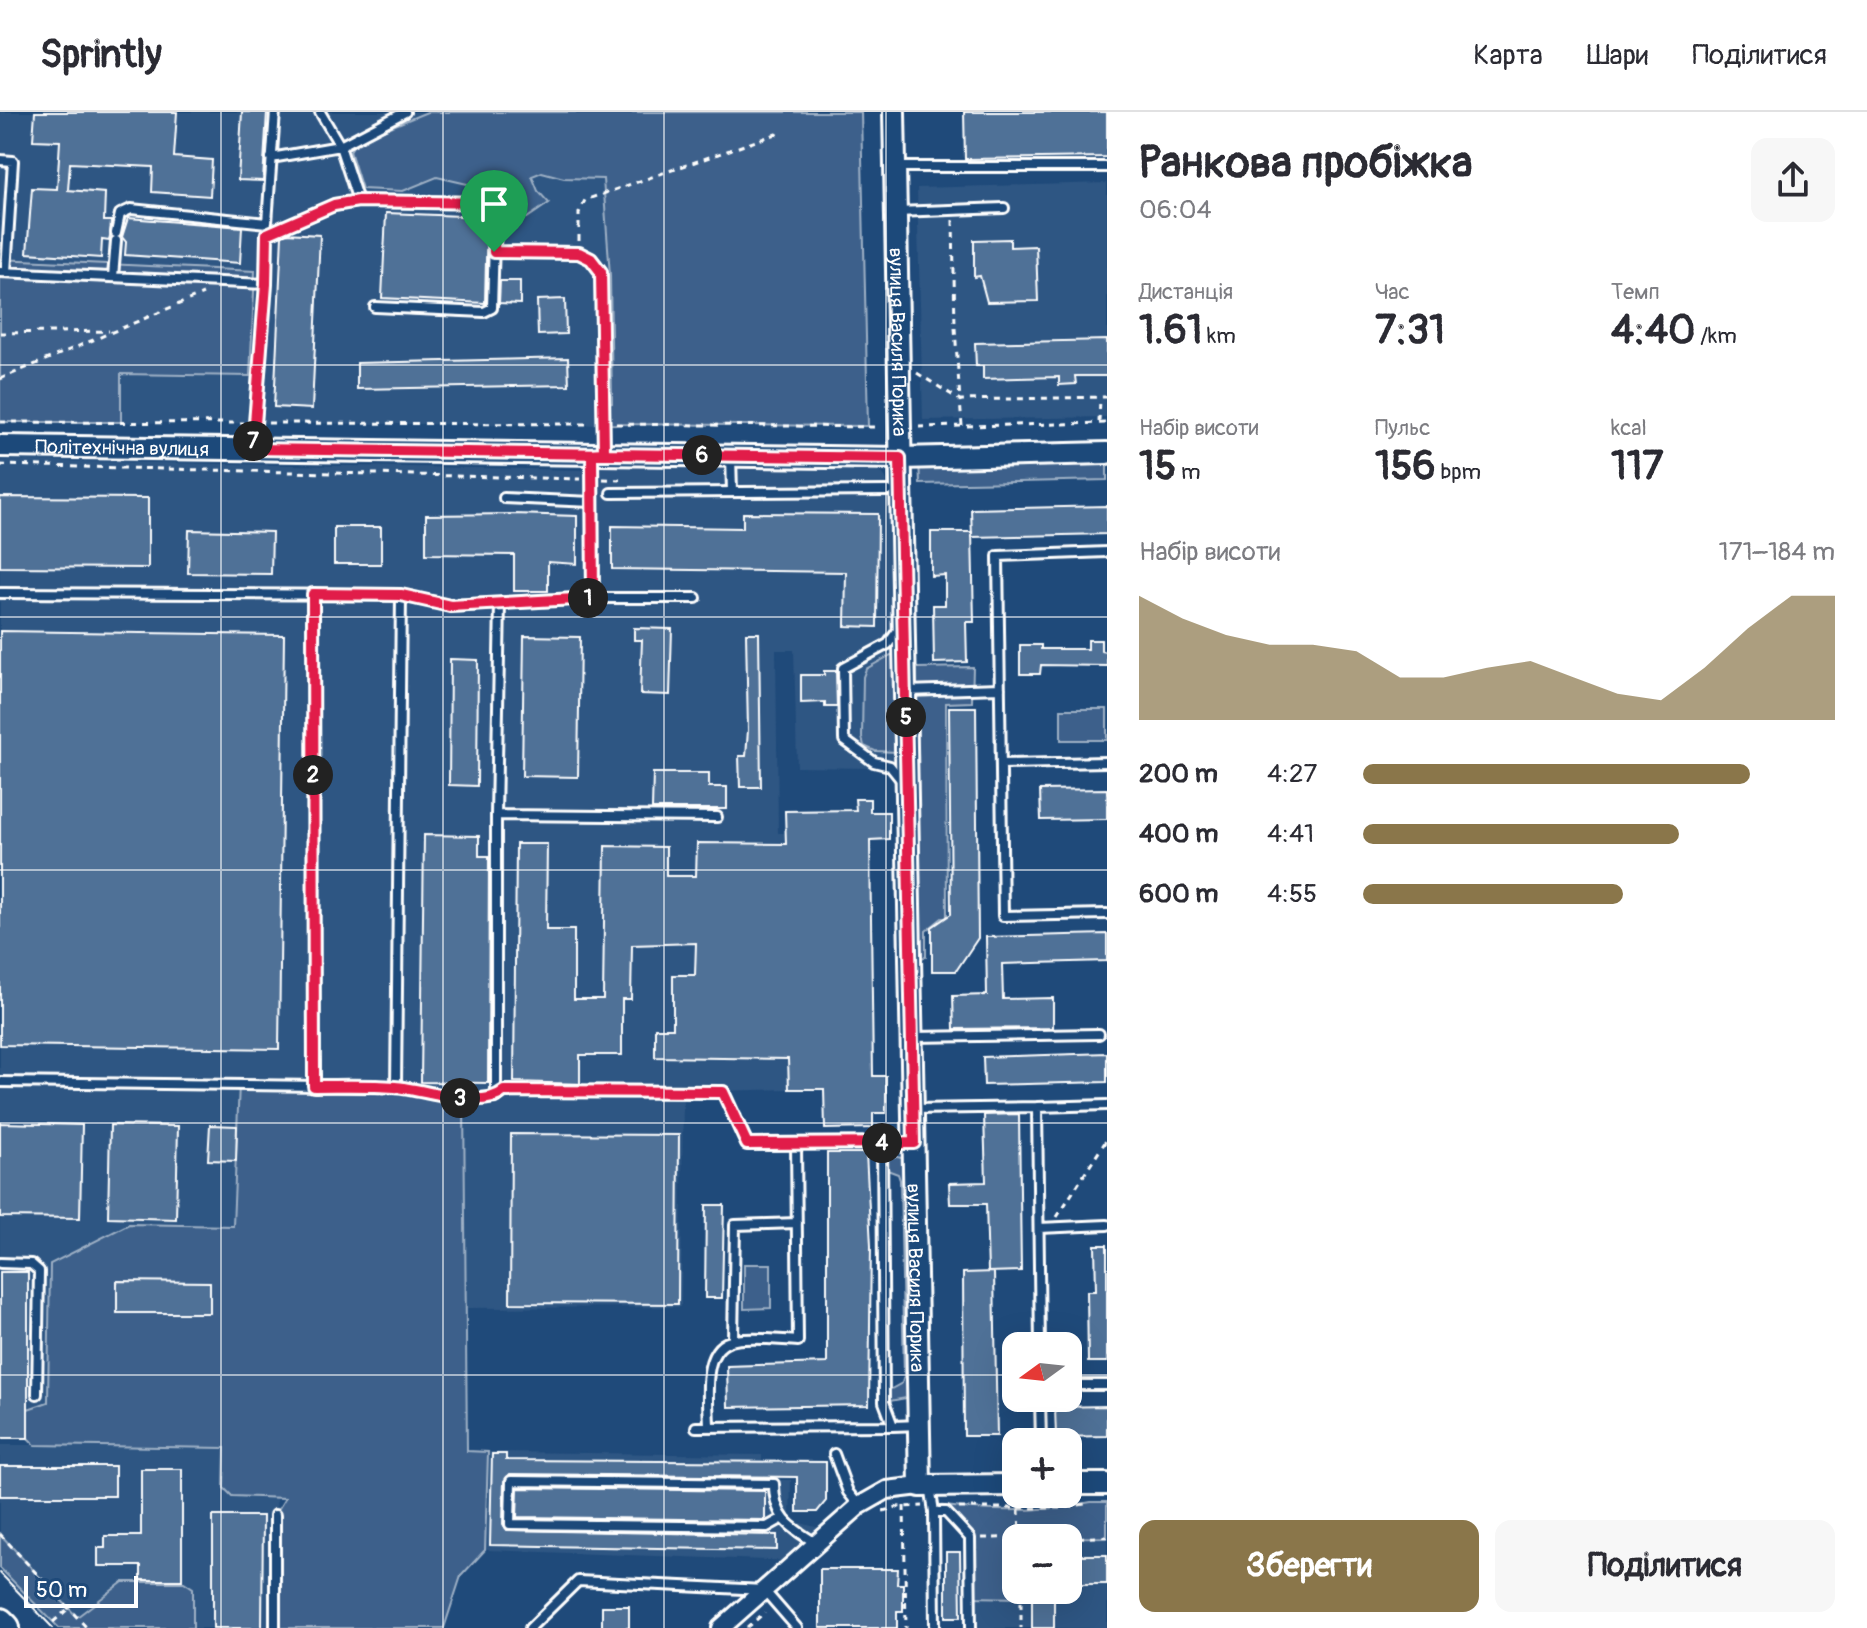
<!DOCTYPE html>
<html lang="uk">
<head>
<meta charset="utf-8">
<style>
	:root { --surface:#fff; --page:#f7f7f7; --text:#2b2b33; --muted:#7c7c81; --line:#e1e1e2; --accent:#8a764a }
	body { margin:0; font-family:Pangolin,sans-serif; background:var(--page); color:var(--text); height:100vh; display:flex; flex-direction:column; font-size:30px; white-space:nowrap }
	* { box-sizing:border-box; margin:0 }
	p { font-size:26px; color:var(--muted) }
	.icon { flex:none; width:44px; height:44px; fill:none; stroke:currentColor; stroke-width:2; stroke-linecap:round; stroke-linejoin:round }
	.map { position:relative; flex:1; overflow:hidden }
	.panel { display:flex; flex-direction:column; background:var(--surface); width:760px }
	.panel>* { flex:none }
	.needle { width:52px; rotate:255deg }
	.fabs { position:absolute; left:1002px; top:1220px; display:grid; gap:16px }
	.fabs a { display:grid; place-items:center; width:80px; height:80px; border-radius:16px; background:var(--surface); box-shadow:0 8px 32px #0002; font-size:40px }
	.scale { position:absolute; left:24px; bottom:20px; width:114px; box-sizing:border-box; padding-left:8px; border:4px solid #fff; border-top:0; font-size:22px; line-height:28px; white-space:nowrap; color:#fff; -webkit-text-stroke:6px #1f4a7a; paint-order:stroke }
	.pin { position:absolute; display:grid; place-items:center; width:68px; height:68px; color:#fff; margin:-82px -34px; border-radius:50% 50% 50% 0; rotate:-45deg; box-shadow:0 0 8px #0007 }
	.pin .icon { rotate:45deg }
	.km { position:absolute; width:40px; height:40px; margin:-20px; border-radius:50%; background:#222; color:#fff; font-size:22px; line-height:40px; text-align:center }
	.round { display:grid; place-items:center; flex:none; width:84px; height:84px; border-radius:16px; background:var(--page) }
	.head { display:flex; align-items:center; justify-content:space-between; height:136px; padding:0 32px }
	h1 { font-size:44px; font-weight:700; line-height:60px }
	.stats { display:grid; grid-template-columns:repeat(3,1fr); gap:12px; height:136px; padding:8px 32px }
	.stats div { display:grid; align-content:center }
	.stats b { font-size:40px; font-weight:700 }
	.stats small { font-size:22px; font-weight:400 }
	.stats p { font-size:22px }
	.chart { height:224px; padding:16px 32px }
	.chart p { display:flex; justify-content:space-between }
	.chart svg { width:100%; height:144px; margin-top:8px; fill:var(--accent); opacity:.7 }
	.button { display:flex; gap:16px; margin-top:auto; padding:16px 32px }
	.button a { flex:1; height:92px; border-radius:16px; background:var(--accent); color:#fff; font-size:32px; font-weight:700; line-height:92px; text-align:center }
	.button a+a { background:var(--page); color:var(--text) }
	ul { padding:0 32px; list-style:none; font-size:26px }
	li { display:grid; grid-template-columns:128px 96px 1fr; align-items:center; height:60px }
	li i { height:20px; border-radius:10px; background:var(--accent) }
	header { display:flex; align-items:center; gap:48px; box-sizing:border-box; height:112px; padding:0 40px; background:var(--surface); border-bottom:2px solid var(--line) }
	header strong { font-size:38px }
	nav { display:flex; gap:44px; margin-inline-start:auto; font-size:28px }
	main { display:flex; flex:1; min-height:0 }
	.map>svg:first-child { display:block }
	.built { fill:#2e5683; fill-rule:evenodd }
	.green { fill:#3c618b; stroke:#9eb0c5; stroke-width:2 }
	.building { fill:#507197; stroke:#fff; stroke-width:2 }
	.lines { fill:none; stroke-linecap:round; stroke-linejoin:round }
	.service-casing { stroke:#fff; stroke-width:14 }
	.minor-casing { stroke:#fff; stroke-width:22 }
	.tertiary-casing { stroke:#fff; stroke-width:26 }
	.trunk-casing { stroke:#fff; stroke-width:34 }
	.path { stroke:#fff; stroke-width:3; stroke-dasharray:6 6; stroke-linecap:butt }
	.service { stroke:#1f4a7a; stroke-width:8 }
	.minor { stroke:#1f4a7a; stroke-width:16 }
	.tertiary { stroke:#1f4a7a; stroke-width:20 }
	.trunk { stroke:#1f4a7a; stroke-width:28 }
	.tram { stroke:#fff; stroke-width:2 }
	.route-casing { stroke:#fff; stroke-width:16 }
	.route { stroke:#e11d48; stroke-width:10 }
	.grid { fill:none; stroke:#fff; stroke-width:2; stroke-opacity:0.55 }
	.labels { text-anchor:middle; stroke-width:6; stroke-linejoin:round; paint-order:stroke }
	.street-label { font-size:20px; fill:#fff; stroke:#1f4a7a }
</style>
</head>
<body>
<header>
<strong>Sprintly</strong>
<nav><a>Карта</a><a>Шари</a><a>Поділитися</a></nav>
</header>
<main>
<div class="map">
<svg width="1107" height="1516" viewBox="0 0 1107 1516">
	<rect width="100%" height="100%" fill="#1f4a7a"/>
	<filter id="ink" filterUnits="userSpaceOnUse"><feTurbulence type="fractalNoise" baseFrequency=".0125" numOctaves="2"/><feDisplacementMap in="SourceGraphic" scale="16" xChannelSelector="R" yChannelSelector="G"/><feConvolveMatrix kernelMatrix="1 2 1 2 8 2 1 2 1" color-interpolation-filters="sRGB"/></filter>
	<g filter="url(#ink)">
		<path class="built" d="M0,0H861L868,314L0,310Z
			M1107,71V305L923,308L917,76Z
			M0,348L585,358L586,448L600,447L597,444L595,359L598,355L872,358L883,362L892,376L897,649L873,656L797,655L794,538H776L778,721H786L789,977L683,980L681,1195L466,1196L467,1340L277,1337L275,1516H87L0,1422V1333H34L28,1326V1161L0,1160Z
			M488,1340L762,1343V1368H791L790,1408L830,1419L796,1449L486,1438Z
			M1091,1390H1107V1516H971L970,1397L1061,1396ZM1016,1426H1068V1478H1016Z"/>
		<path class="green" d="M427,0H861L868,314L604,312V292L612,291L610,163L603,67L564,66L542,60L532,64L538,79L549,91L527,106L513,100L489,77L437,65L403,79L362,77L350,39L356,29Z
			M0,147L255,159L250,264L121,262V310H0Z
			M1107,341V368L920,372L919,345Z
			M891,543L897,544V640L875,639L864,634L862,625L863,565L866,557Z
			M973,555L972,590L946,591L947,806H942L926,819V845L919,846L917,556Z
			M1061,597H1107V628H1061Z
			M239,972L314,974L464,987L467,1339L488,1340L485,1438L461,1464L444,1516H275V1403L285,1386L232,1384L224,1376L225,1336L35,1333L28,1326V1297L48,1290L50,1152L129,1112L233,1114Z
			M882,1041L909,1048L912,1285L884,1290V1281L902,1271L904,1264L900,1068L898,1062L882,1056Z
			M744,1152H771V1196L744,1197Z
			M1091,1390H1107V1425L1016,1426V1478H1021V1486L971,1485L970,1426L944,1394C992,1400 1044,1400 1091,1390Z
			M0,1422L77,1505L123,1470H184L193,1476V1516H59L0,1456Z"/>
		<path class="building" d="M35,0H177L174,45L212,48L210,84L152,80L153,55L70,51L68,78L105,81L104,109H111L110,125L109,129L102,128L101,146L27,141L32,76L57,77L60,29L33,28Z
			M242,0H267L263,69L238,68Z
			M964,0H1107V45L965,47Z
			M386,101L487,105L485,191L382,186Z
			M128,106L242,115L240,151L125,143L126,130L122,125Z
			M286,121L320,123L312,297L274,295L282,123Z
			M1010,127V135L1036,134L1038,189L987,190L980,164L974,165V128Z
			M500,169H520V192L499,191Z
			M565,187L566,222L538,223L537,188Z
			M1107,228V264H1075L1076,272L1059,273V265L983,267V254H976L975,231Z
			M568,246L569,273L357,277V251Z
			M0,385L148,386V456L0,455Z
			M1107,394V422L972,425L971,397Z
			M743,401L878,402L877,515L845,514L846,460L612,457V414L743,416Z
			M514,402L577,404V452L548,450V479H514V443L426,442V403Z
			M334,415H381V452H334Z
			M189,418L272,420L271,462L188,461Z
			M931,420H972L974,510H966L967,550L934,551L933,493H945V463L931,464Z
			M634,516L672,517L670,583L640,582L642,528H634Z
			M0,519L284,523L279,937L0,933Z
			M746,521H759L761,675H740L739,644H746L748,618Z
			M524,524L580,525L578,665L522,664Z
			M1088,528H1101V539L1107,540V554L1041,553L1040,562H1020V533H1041V537H1088Z
			M450,547L478,548L477,674L449,673Z
			M824,559H836L837,595H825V590L801,591V563H824Z
			M949,595H976L978,826L956,859H932V815L951,802Z
			M653,661H709V675H727V697H652Z
			M1107,677V707L1041,708L1040,678Z
			M855,687H870V700H889V727L870,728L873,964H886V1001H873V1016L825,1017L824,977H789L788,947L655,945V916H673V863H695L696,831L632,833L631,887H622V943H580V972L514,970L516,732H547L546,818H574V887H603L605,734L666,735V764H696L697,731L786,732L785,699L856,698Z
			M424,723L479,724V744H489L488,971L421,970Z
			M1107,822V849L1002,852L1003,887L1053,886V916L954,917L953,884L987,883L986,825Z
			M1107,941V970L984,973L983,945Z
			M1019,1002L1021,1159L988,1160L986,1092H950L949,1071L986,1070L984,1003Z
			M0,1011L82,1013L80,1106L0,1105Z
			M110,1013L178,1014L176,1107L108,1105Z
			M210,1013L237,1014L236,1049L208,1048Z
			M511,1022L679,1023L678,1192L510,1191Z
			M827,1041H866L871,1134L869,1293L728,1295L727,1254L827,1251Z
			M706,1093H724L722,1186H705Z
			M1095,1133H1107V1250H1088L1087,1179H1096Z
			M0,1160H28V1326H0Z
			M994,1160L997,1324H964L963,1161Z
			M117,1169L210,1170V1201H117Z
			M1107,1294V1324L1056,1325L1055,1295Z
			M492,1342H506V1348L826,1350V1389L817,1400H797V1365L510,1362L504,1369L503,1412L507,1418L777,1423V1438L490,1433Z
			M0,1354H115V1384H0Z
			M141,1357H182V1468H141V1454H98V1436H105V1424H141Z
			M518,1376L765,1379V1408L517,1405Z
			M213,1404H263L262,1516H213Z
			M946,1440H960L961,1505H946Z
			M1068,1443H1107V1472H1068Z
			M820,1457H898L897,1472H903V1499H897V1516H820Z
			M1032,1478H1054V1516H1032Z
			M602,1494H629V1516H602Z"/>
		<g class="lines">
			<defs>
				<path id="service" d="M320,0L340,34L358,89
					M271,46L340,34L405,0
					M0,48L13,49L6,160
					M895,55H1107
					M896,100L1004,96
					M116,121L120,102L131,97L267,111
					M267,122L334,93L358,89L488,91L495,95L492,196L484,200L375,195
					M494,140L579,141L591,147L601,160L604,341
					M0,160L266,172
					M113,165L116,129
					M253,337L266,172L267,111L275,0
					M592,342L593,486
					M731,344L732,380
					M611,381L888,379
					M504,386L592,390
					M1107,440L998,444L1003,804L1107,802
					M0,481L401,483L450,494L593,486H696
					M313,482L314,974
					M899,517L888,532L843,556L844,628L874,650L890,654L902,669
					M906,579L1000,576
					M1001,652L1107,650
					M496,703L717,705
					M912,925L1099,922
					M0,970L396,975L464,987L496,986V703L500,491
					M396,975L401,483
					M496,986L504,979L723,980L747,1032L912,1031
					M1037,995L1107,993
					M913,997L1037,995L1040,1234
					M882,1031L884,1290L893,1314L919,1313
					M1039,1116L1107,1113
					M0,1151L31,1152L39,1159L37,1282
					M733,1228L735,1113L797,1111
					M1068,1273H1107
					M1040,1286L1041,1330
					M696,1315L893,1314
					M709,1315C709,1289 699,1233 735,1228C755,1225 778,1228 798,1229L796,1032
					M834,1342L848,1380L859,1394
					M930,1374L934,1400L935,1516
					M934,1400H946L970,1426L971,1516
					M783,1406L767,1415L510,1412L511,1369L774,1372C774,1405 789,1415 816,1431
					M275,1516V1403
					M530,1516L578,1469L764,1478L797,1516"/>
				<path id="minor" d="M721,1516L859,1394L887,1378L920,1374"/>
				<g id="tertiary">
					<path id="s1" d="M894,0L920,1374L1016,1373"/>
					<path id="s2" d="M0,334L900,346L1107,341"/>
					<path d="M1068,1372H1107"/>
				</g>
				<path id="trunk" d="M0,1511L5,1516"/>
			</defs>
			<use href="#service" class="service-casing"/>
			<use href="#minor" class="minor-casing"/>
			<use href="#tertiary" class="tertiary-casing"/>
			<use href="#trunk" class="trunk-casing"/>
			<path class="path" d="M953,108L955,216L960,288
				M579,129V101L585,88L782,20
				M0,221L109,219
				M917,261L960,288
				M0,267L203,182
				M0,310L244,311
				M1099,310L1100,286
				M268,311L592,312
				M616,312L876,315
				M962,314L960,288L1107,285
				M919,315L1107,311
				M0,353L580,367
				M603,367L620,368
				M1057,1105L1107,1027
				M904,1394L906,1516
				M959,1396H1061L1090,1391
				M1019,1397L1020,1425
				M883,1399L897,1395L923,1394
				M0,1422L87,1516
				M982,1426L1107,1425
				M1021,1478V1516
				M53,1510L69,1496
				M747,1516L765,1500"/>
			<use href="#service" class="service"/>
			<use href="#minor" class="minor"/>
			<use href="#tertiary" class="tertiary"/>
			<use href="#trunk" class="trunk"/>
			<path class="tram" d="M0,1461L53,1516"/>
		</g>
	</g>
	<g class="lines" filter="url(#ink)">
		<defs>
			<path id="route" d="M494,140L579,141L591,147L601,160L604,341L592,342L593,486L450,494L401,483L313,482L314,974C341,974 368,973 395,975C425,977 480,999 504,979L723,980L747,1032L914,1031L900,346L253,337L266,172L267,122L334,93L358,89L488,91L495,95L494,140"/>
		</defs>
		<use href="#route" class="route-casing"/>
		<use href="#route" class="route"/>
	</g>
	<path class="grid" d="M221,0V1516M443,0V1516M664,0V1516M886,0V1516M0,253H1107M0,505H1107M0,758H1107M0,1011H1107M0,1263H1016M1068,1263H1107"/>
	<g class="labels">
		<g class="street-label">
			<text dy="7" stroke="none"><textPath href="#s1" startOffset="230">вулиця Василя Порика</textPath></text>
			<text dy="7" stroke="none"><textPath href="#s2" startOffset="122">Політехнічна вулиця</textPath></text>
			<text dy="7" stroke="none"><textPath href="#s1" startOffset="1166">вулиця Василя Порика</textPath></text>
		</g>
	</g>
</svg>
<div class="fabs">
<a><svg class="needle" viewBox="-14 -14 28 28"><path d="M0-13l5 13h-10z" fill="#e53935"/><path d="M0 13l5-13h-10z" fill="#7c7c81"/></svg></a>
<a>+</a>
<a>−</a>
</div>
<div class="scale">50 m</div>
<div class="pin" style="left:494px;top:140px;background:#1e9e55"><svg class="icon" aria-label="arrive" viewBox="0 0 24 24"><path d="M6 21V4h12l-3 4 3 4H6"/></svg></div>
<b class="km" style="left:588px;top:486px">1</b>
<b class="km" style="left:313px;top:663px">2</b>
<b class="km" style="left:460px;top:986px">3</b>
<b class="km" style="left:882px;top:1031px">4</b>
<b class="km" style="left:906px;top:605px">5</b>
<b class="km" style="left:702px;top:343px">6</b>
<b class="km" style="left:253px;top:329px">7</b>
</div>
<section class="panel">
<div class="head"><div><h1>Ранкова пробіжка</h1><p>06:04</p></div><a class="round"><svg class="icon" aria-label="share" viewBox="0 0 24 24"><path d="M12 15V3M7 8l5-5 5 5M5 13v7h14v-7"/></svg></a></div>
<div class="stats">
<div><p>Дистанція</p><b>1.61<small> km</small></b></div>
<div><p>Час</p><b>7:31</b></div>
<div><p>Темп</p><b>4:40<small> /km</small></b></div>
</div>
<div class="stats">
<div><p>Набір висоти</p><b>15<small> m</small></b></div>
<div><p>Пульс</p><b>156<small> bpm</small></b></div>
<div><p>kcal</p><b>117</b></div>
</div>
<div class="chart"><p><span>Набір висоти</span>171–184 m</p>
<svg viewBox="0 0 160 44" preserveAspectRatio="none"><path d="M0 44V6L10 13L20 18L30 21L40 21L50 23L60 31L70 31L80 28L90 26L100 31L110 36L120 38L130 28L140 16L150 6L160 6V44z"/></svg>
</div>
<ul>
<li><b>200 m</b>4:27<i style="width:82%"></i></li>
<li><b>400 m</b>4:41<i style="width:67%"></i></li>
<li><b>600 m</b>4:55<i style="width:55%"></i></li>
</ul>
<div class="button"><a>Зберегти</a><a>Поділитися</a></div>
</section>
</main>
</body>
</html>
